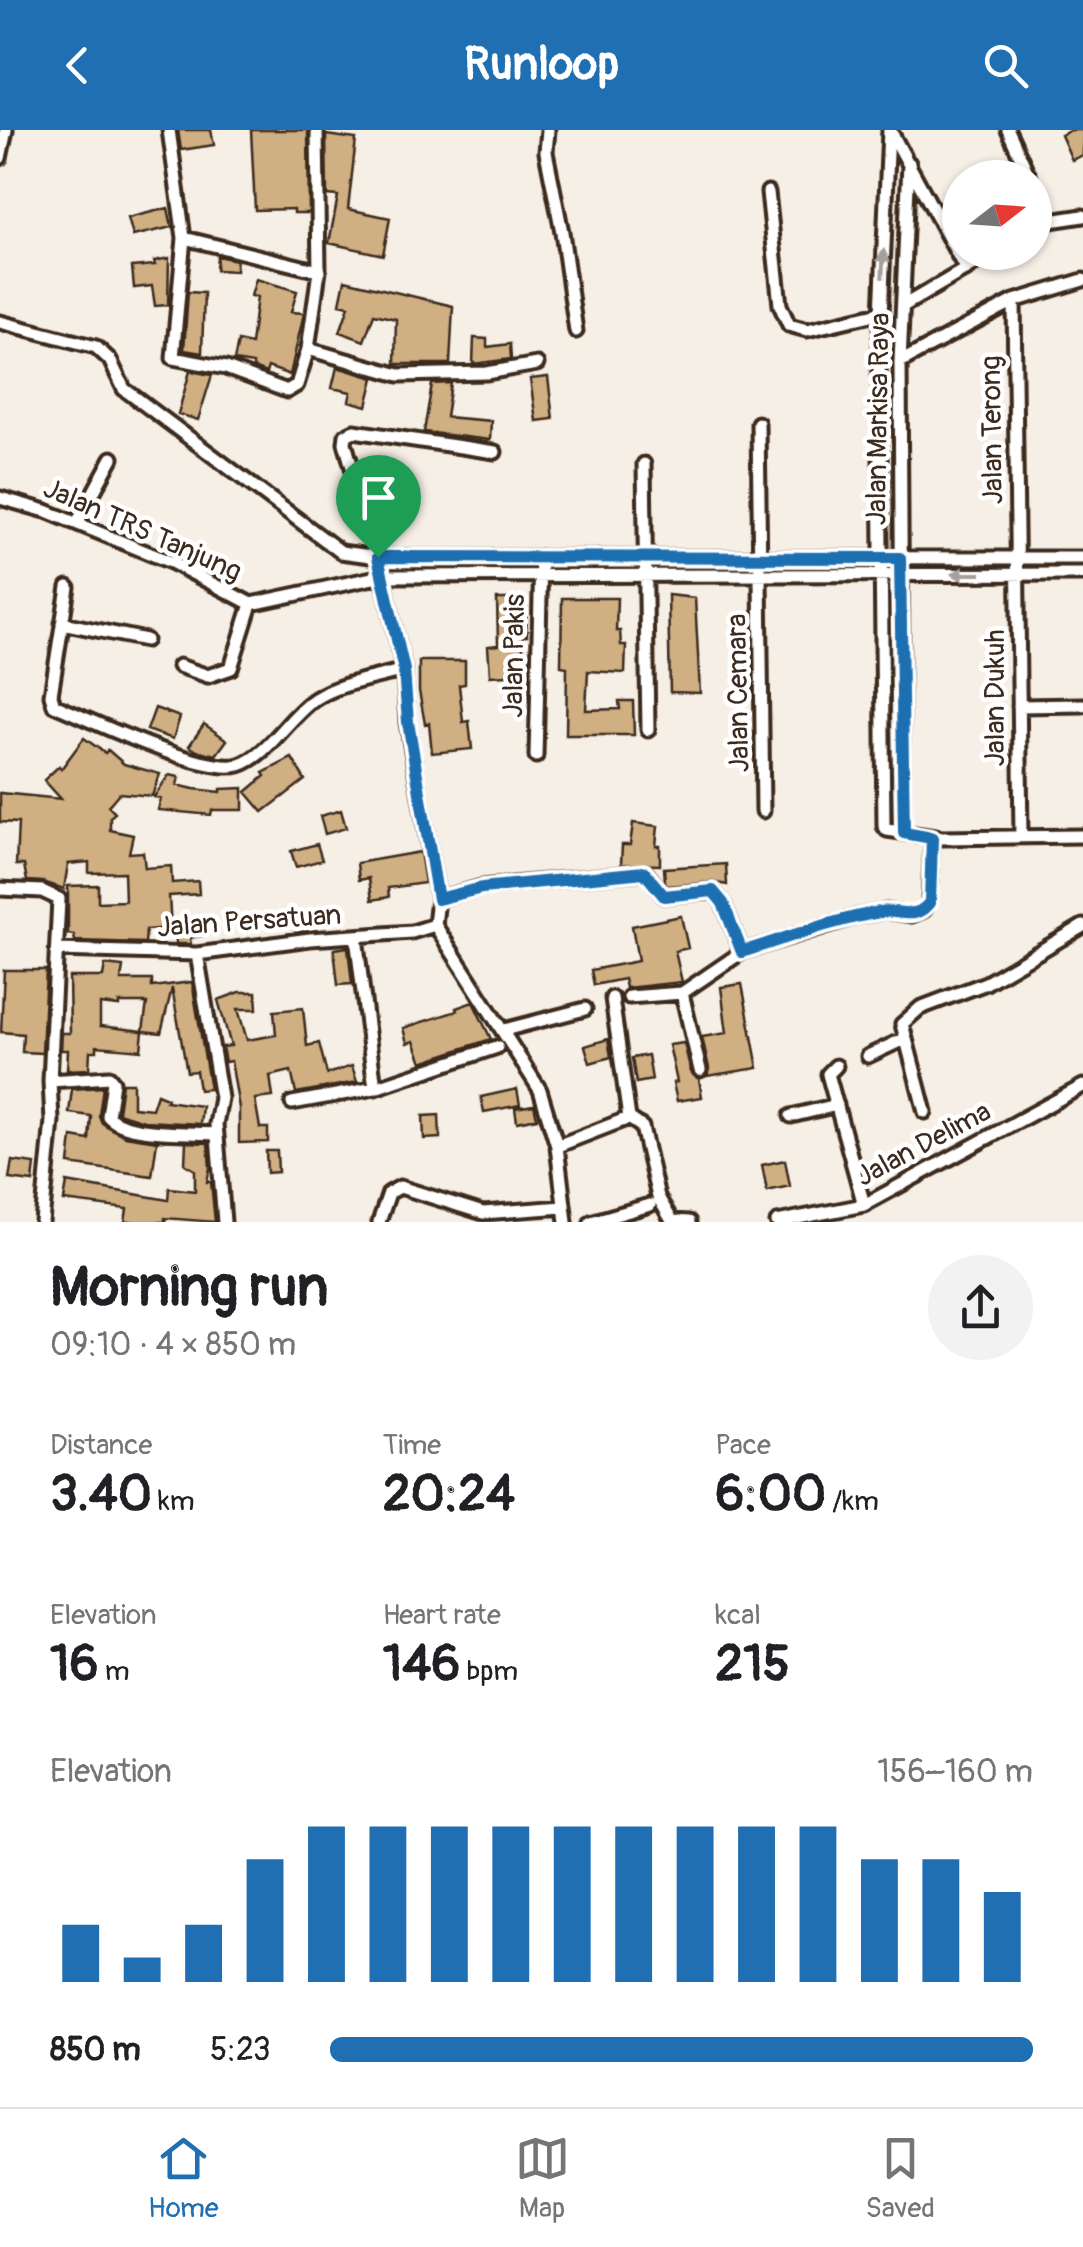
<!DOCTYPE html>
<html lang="en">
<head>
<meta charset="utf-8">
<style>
	:root { --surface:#fff; --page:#f2f2f2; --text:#202124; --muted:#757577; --line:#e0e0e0; --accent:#1f6fb2 }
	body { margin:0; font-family:Pangolin,sans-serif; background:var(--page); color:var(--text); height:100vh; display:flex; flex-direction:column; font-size:38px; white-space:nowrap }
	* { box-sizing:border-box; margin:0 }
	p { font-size:32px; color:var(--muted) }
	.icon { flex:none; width:55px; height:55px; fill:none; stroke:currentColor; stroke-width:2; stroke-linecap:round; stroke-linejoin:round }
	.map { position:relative; height:1092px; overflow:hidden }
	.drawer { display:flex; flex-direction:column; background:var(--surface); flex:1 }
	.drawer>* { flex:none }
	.needle { width:65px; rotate:73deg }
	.controls { position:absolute; left:942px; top:30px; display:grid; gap:20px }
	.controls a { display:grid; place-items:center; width:110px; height:110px; border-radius:50%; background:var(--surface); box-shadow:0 2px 8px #0004; font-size:50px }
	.pin { position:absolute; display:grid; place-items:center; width:85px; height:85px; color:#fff; margin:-102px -42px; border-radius:50% 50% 50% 0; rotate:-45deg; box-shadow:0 0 10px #0007 }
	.pin .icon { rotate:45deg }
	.round { display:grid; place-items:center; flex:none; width:105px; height:105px; border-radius:52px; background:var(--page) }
	.head { display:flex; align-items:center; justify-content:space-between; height:170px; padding:0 50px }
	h1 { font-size:55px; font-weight:700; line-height:75px }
	.stats { display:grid; grid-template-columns:repeat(3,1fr); gap:15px; height:170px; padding:10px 50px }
	.stats div { display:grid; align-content:center }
	.stats b { font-size:50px; font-weight:700 }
	.stats small { font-size:28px; font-weight:400 }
	.stats p { font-size:28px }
	.chart { height:280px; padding:20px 50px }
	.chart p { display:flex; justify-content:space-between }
	.chart svg { width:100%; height:180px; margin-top:10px; stroke:var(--accent); stroke-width:6 }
	ul { padding:0 50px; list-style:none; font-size:32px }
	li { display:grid; grid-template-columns:160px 120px 1fr; align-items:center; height:75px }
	li i { height:25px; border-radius:12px; background:var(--accent) }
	header { display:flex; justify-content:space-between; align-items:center; height:130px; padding:0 50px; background:var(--accent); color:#fff; font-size:45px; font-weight:700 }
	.tab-bar { display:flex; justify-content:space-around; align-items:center; height:140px; border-top:2px solid var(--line); background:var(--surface); font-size:28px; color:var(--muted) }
	.tab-bar a { display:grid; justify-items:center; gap:5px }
	.tab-bar .selected { color:var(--accent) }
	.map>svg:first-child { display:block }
	.building { fill:#d0af83; stroke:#3b2a1e; stroke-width:2.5; fill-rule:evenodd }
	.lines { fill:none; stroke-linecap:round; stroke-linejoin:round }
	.minor-casing { stroke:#3b2a1e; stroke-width:19 }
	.minor { stroke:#fff; stroke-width:11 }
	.oneway { fill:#a79f9a }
	.route-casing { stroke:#fff; stroke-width:20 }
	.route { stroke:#1f6fb2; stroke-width:12 }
	.labels { text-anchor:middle; stroke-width:9; stroke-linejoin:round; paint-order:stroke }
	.street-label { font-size:28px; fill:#3b2a1e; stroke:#fff }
</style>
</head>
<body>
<header><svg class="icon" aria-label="back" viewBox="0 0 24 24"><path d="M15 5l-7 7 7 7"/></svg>Runloop<svg class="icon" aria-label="search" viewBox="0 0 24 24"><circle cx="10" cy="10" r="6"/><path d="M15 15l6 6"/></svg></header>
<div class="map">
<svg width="1083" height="1092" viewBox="0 0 1083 1092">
	<rect width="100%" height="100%" fill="#f6efe6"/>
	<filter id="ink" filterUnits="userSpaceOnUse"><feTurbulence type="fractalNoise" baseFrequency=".01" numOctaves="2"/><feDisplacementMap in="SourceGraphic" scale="20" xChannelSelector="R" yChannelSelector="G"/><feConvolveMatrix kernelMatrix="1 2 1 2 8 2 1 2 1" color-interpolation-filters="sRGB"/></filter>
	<g filter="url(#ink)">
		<path class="building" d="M178,0H211L214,15L181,20Z
			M251,0H308L309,83H294V79L255,80Z
			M1071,0H1083V25L1072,30L1061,5Z
			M326,5L356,9L348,79L390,88L383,125L329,113L338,66L327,65Z
			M168,78L172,97L133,106L128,88Z
			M217,126L236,130V141L216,140Z
			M169,128L168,175L155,176L152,156L134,158L132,137L155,135L154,131Z
			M256,149L297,161L291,182L304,183L290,245L268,237L266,243L253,238V234L234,231L238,211L251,214L257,167L251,166Z
			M345,150L453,176L450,234H395L396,189L374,184L364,211L340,202L349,176L340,174Z
			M188,162L204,163L202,223L184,220Z
			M474,208L487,209V217L510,214L511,229L473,234Z
			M337,237L374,248L367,276L349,271L351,262L332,258Z
			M190,241L212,245L198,290L178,284Z
			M548,247L553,289L536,291L530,249Z
			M451,253L446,287L491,291L490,310L424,302L432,254Z
			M668,465L695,468L700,563L670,562Z
			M562,468H617L616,501H620L621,515H626L625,543L588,541L586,580L620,579L619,571H633L634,605H566L567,537L561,536Z
			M497,469H526L527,506H522L525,544L490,546L488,516L498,515Z
			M419,531H465V554L459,555L463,592L469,591L472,619L432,623L429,593L425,594L419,561Z
			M155,578L180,587L173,609L147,600Z
			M204,594L227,610L216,625L197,621L189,616Z
			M84,608L105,623L108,620L124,634L160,644L152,666L119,663L108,676L115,683L110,687V700L133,705L129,723L143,722L145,738L171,736L172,753L198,751L199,764L169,766L171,798L146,800L145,813L75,811L74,805L68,804V756L98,755V772L125,771L124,742L89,743V732L68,734L64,759L43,752L27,751L24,735H16L18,693L0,692V663L61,669L44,650L59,636L61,639Z
			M292,628L305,650L263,682L246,662L265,646L263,643Z
			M169,645L179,647L177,655L194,659L221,662V659L243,658V680H212L211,685L158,680L161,668L154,667Z
			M341,680L346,698L325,704L320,686Z
			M633,693L658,696L656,716H660V735L621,734L622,715H630Z
			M317,714L322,730L296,737L291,721Z
			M420,722L425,753L388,758L389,767L372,770L369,748L359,750L357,733Z
			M726,734L727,755L712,752L668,756L665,752L664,738Z
			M681,786L688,818L675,821L682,852L626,858L624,849L594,855L591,840L638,831L632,796Z
			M217,795L218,802L190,808L191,814H176L175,798Z
			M348,817L352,854L338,855L334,819Z
			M105,835L123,837L121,850H152V857L192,852L210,959L199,960L196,941L187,942L172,858L161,903L143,901L141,920L97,916V921H90L89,939L67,940L68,920H61L62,903H70L69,847H103ZM119,873H147L143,901L100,896V874L119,876Z
			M4,840H46L42,923L22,922L23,904L1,902Z
			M742,854L758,938L707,946L709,938L702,907L727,903L721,857Z
			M240,862H256L257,879H238L247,910L276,905L274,881L303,878L307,916L319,913L327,944L352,936L357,952L296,963L291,941L270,946L273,967L255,969L260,998H268V1012L239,1013V978L231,931L225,932L222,917L231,916L218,870Z
			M473,872L491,909L422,932L414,911L407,913L403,898L457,881L456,878Z
			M608,909L611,927L590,933L585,916Z
			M684,913L691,942L699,949L702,967L677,971L673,953L677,952L669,915Z
			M648,925L652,950L636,953L632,928Z
			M122,953H133V977L152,979L157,964L167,968L166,971L202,976L200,994L144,991L121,984L118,982Z
			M103,957L99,985L102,993L125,1006L157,1011L152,1046L69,1034L72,1007L89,1010L91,986L69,983L72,959Z
			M517,959L520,975L484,982L481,967Z
			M534,975L537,988L517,992L515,978Z
			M439,985L440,1008L424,1009L423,986Z
			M186,1012L208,1013L210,1038L207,1052H211L215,1092L165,1088V1092H125L127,1079L64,1071L67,1052L168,1070L169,1058L195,1061V1040L185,1034Z
			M266,1021H277L278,1042L267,1043Z
			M785,1030L790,1056L767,1061L762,1035Z
			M12,1031L35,1034L33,1052L9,1049Z"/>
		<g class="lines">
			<defs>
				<path id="minor" d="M169,0L184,108L173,228L226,238L287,261L297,255L308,219L319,141L317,0
					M548,0L546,22L562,102L576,201
					M889,0L879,232L884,696L887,700L942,708L1083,706
					M890,0L966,140
					M1008,0L1030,48
					M0,28L6,0
					M1035,59L1050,91
					M768,62L780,175L789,195L807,200L880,183
					M1035,100L1050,91L1083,86
					M184,108L319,141
					M1014,171L1021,707
					M903,176L995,122
					M0,192L96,217L110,230L124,259L341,422L378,427L1083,428
					M308,219L399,245L487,243L537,234
					M900,232L1014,171L1083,150
					M758,293L763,681
					M644,334L648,600
					M0,368L46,381L173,433L251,474L382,446L1083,444
					M77,393L112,328
					M68,457L51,565L54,575C90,590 205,645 239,635C268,626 290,585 315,569C339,553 376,548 404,540
					M62,493L146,510
					M179,536L208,546L231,538L251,474
					M1019,576L1083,575
					M536,626L541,427
					M903,703L900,232L909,33
					M0,759L42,761L59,769L50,951L52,991L42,1092
					M438,769L482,757L645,742L664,766L713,761L723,773L742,822
					M435,795L438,769L407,592L404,540L378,427L345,313L346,305L354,301L495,322
					M435,795L540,960L557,1016L566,1092
					M356,807L375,958
					M57,820L197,824L310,809L412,802L435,795
					M197,824L221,968L216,994L224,1092
					M682,863L700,940
					M629,867L682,863L742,822L855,787L886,781L912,785L924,780L929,772L932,708
					M612,868L629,988
					M504,900L585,879
					M868,926L904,909
					M836,936L828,944L864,1075
					M50,951L109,947L113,952L108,986C124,1006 191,1002 216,1004
					M292,973L375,958L497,917
					M925,982L902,894L920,878L986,853L1083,796
					M791,986L837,975
					M557,1016L629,988L642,997L658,1067L672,1091L689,1092
					M379,1092L389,1063L400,1057L483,1083L563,1077
					M591,1092L650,1075
					M777,1092L864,1075L1083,956"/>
			</defs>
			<use href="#minor" class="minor-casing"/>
			<use href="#minor" class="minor"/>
		</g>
		<defs><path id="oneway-solid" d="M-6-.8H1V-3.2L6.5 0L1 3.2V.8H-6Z" transform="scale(2.5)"/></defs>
		<g class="oneway">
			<use href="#oneway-solid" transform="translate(883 134) rotate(-87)"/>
			<use href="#oneway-solid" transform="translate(966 444) rotate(180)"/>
		</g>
	</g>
	<g class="lines" filter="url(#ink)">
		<defs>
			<path id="route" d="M378,427L900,428L904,703L932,708L930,772C915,792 900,779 880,782C833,790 787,808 742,822L723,773L713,761L664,766L644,742L482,758L438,769L408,592L404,540Z"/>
		</defs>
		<use href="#route" class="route-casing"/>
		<use href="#route" class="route"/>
	</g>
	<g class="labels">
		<g class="street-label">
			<text transform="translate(877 289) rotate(-89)" y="10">Jalan Markisa Raya</text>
			<text transform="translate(991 300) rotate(-91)" y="10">Jalan Terong</text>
			<text transform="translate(143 399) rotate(24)" y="10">Jalan TRS Tanjung</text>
			<text transform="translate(513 526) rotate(-89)" y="10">Jalan Pakis</text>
			<text transform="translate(737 563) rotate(-91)" y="10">Jalan Cemara</text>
			<text transform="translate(994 568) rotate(-90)" y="10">Jalan Dukuh</text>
			<text transform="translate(249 790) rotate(-4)" y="10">Jalan Persatuan</text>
			<text transform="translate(923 1013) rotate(-28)" y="10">Jalan Delima</text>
		</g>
	</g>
</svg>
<div class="controls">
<a><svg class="needle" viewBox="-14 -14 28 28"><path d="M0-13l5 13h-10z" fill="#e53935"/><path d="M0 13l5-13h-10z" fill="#757577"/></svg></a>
</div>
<div class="pin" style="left:378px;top:427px;background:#1e9e55"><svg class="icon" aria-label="arrive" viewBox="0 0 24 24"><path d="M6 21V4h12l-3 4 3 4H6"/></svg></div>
</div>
<section class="drawer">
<div class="head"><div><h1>Morning run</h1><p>09:10 · 4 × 850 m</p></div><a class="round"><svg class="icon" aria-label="share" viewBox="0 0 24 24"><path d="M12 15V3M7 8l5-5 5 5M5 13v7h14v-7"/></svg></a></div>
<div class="stats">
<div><p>Distance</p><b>3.40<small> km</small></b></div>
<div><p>Time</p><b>20:24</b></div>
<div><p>Pace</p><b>6:00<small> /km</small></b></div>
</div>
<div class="stats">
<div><p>Elevation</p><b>16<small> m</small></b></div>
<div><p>Heart rate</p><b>146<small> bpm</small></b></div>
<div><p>kcal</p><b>215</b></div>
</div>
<div class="chart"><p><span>Elevation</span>156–160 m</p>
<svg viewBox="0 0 160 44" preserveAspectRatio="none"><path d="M5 44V30M15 44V38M25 44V30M35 44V14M45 44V6M55 44V6M65 44V6M75 44V6M85 44V6M95 44V6M105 44V6M115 44V6M125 44V6M135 44V14M145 44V14M155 44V22"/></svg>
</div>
<ul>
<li><b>850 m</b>5:23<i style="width:100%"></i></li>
</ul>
</section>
<nav class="tab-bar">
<a class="selected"><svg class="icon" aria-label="home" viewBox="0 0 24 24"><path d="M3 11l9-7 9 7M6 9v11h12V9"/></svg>Home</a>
<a><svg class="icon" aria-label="map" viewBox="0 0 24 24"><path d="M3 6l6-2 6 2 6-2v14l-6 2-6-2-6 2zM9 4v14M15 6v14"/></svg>Map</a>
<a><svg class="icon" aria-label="saved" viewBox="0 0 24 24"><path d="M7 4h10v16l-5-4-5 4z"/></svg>Saved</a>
</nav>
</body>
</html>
